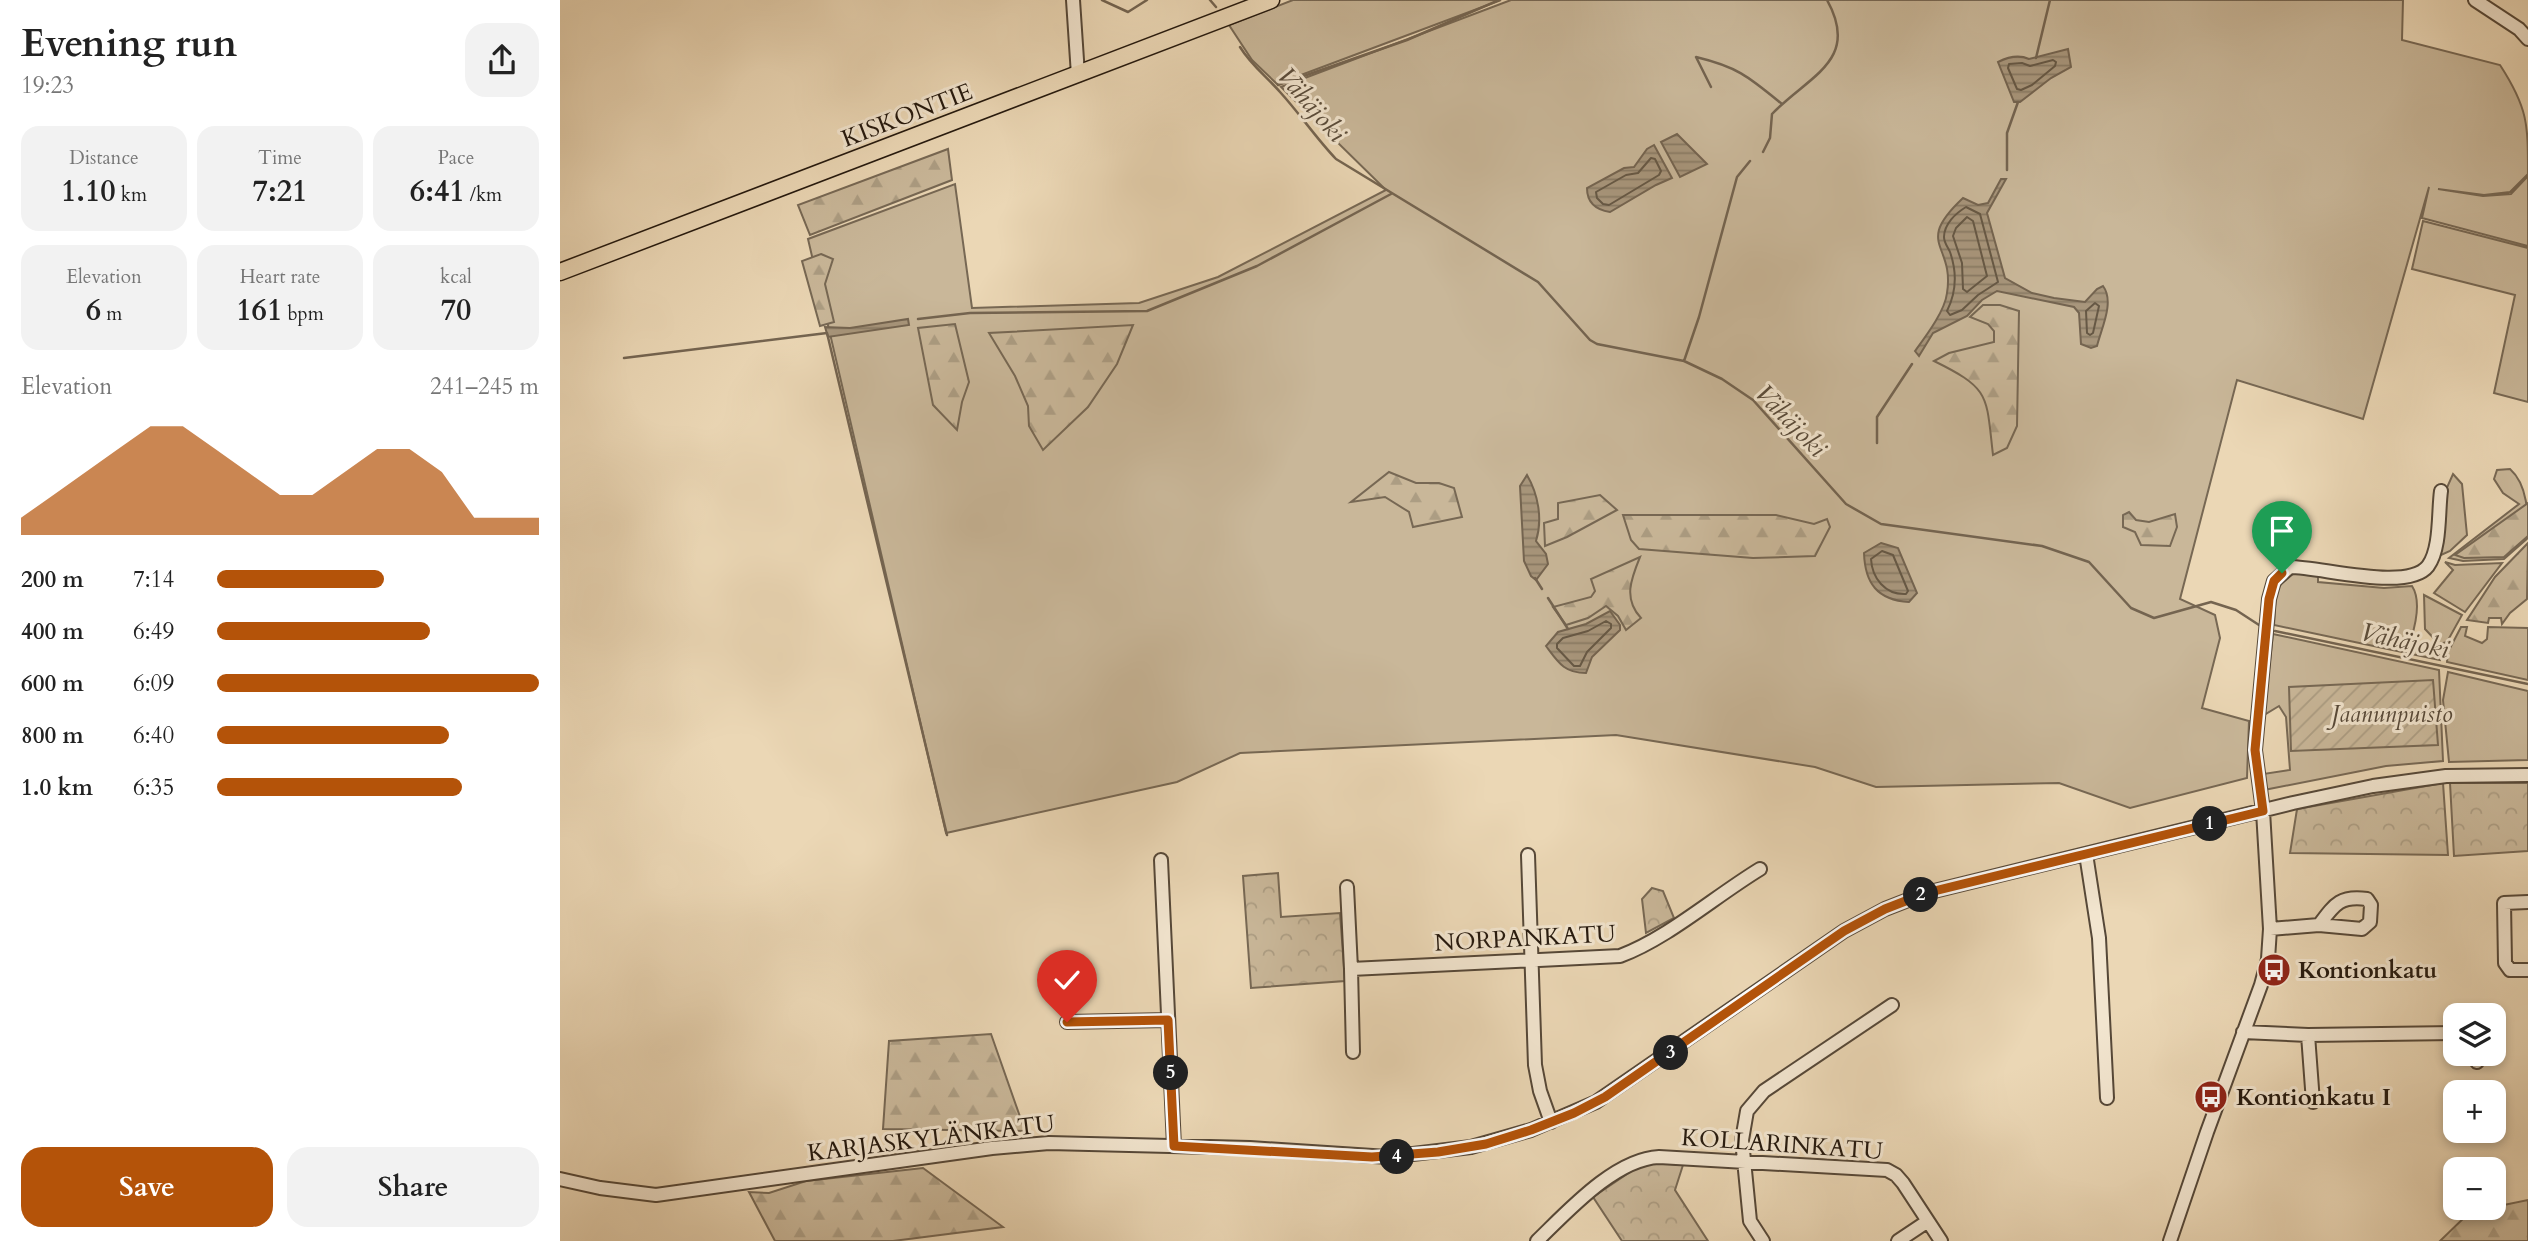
<!DOCTYPE html>
<html lang="en">
<head>
<meta charset="utf-8">
<style>
	:root { --surface:#fff; --page:#f2f2f2; --text:#222; --muted:#767676; --accent:#b45309 }
	body { margin:0; font-family:Cardo,serif; background:var(--page); color:var(--text); height:100vh; display:flex; flex-direction:column; font-size:26px; white-space:nowrap }
	* { box-sizing:border-box; margin:0 }
	p { font-size:23px; color:var(--muted) }
	.icon { flex:none; width:38px; height:38px; fill:none; stroke:currentColor; stroke-width:2; stroke-linecap:round; stroke-linejoin:round }
	.map { position:relative; flex:1; overflow:hidden }
	.side { display:flex; flex-direction:column; background:var(--surface); width:560px }
	.side>* { flex:none }
	.controls { position:absolute; left:1883px; top:1003px; display:grid; gap:14px }
	.controls a { display:grid; place-items:center; width:63px; height:63px; border-radius:14px; background:var(--surface); box-shadow:0 4px 10px #0003; font-size:35px }
	.pin { position:absolute; display:grid; place-items:center; width:60px; height:60px; color:#fff; margin:-72px -30px; border-radius:50% 50% 50% 0; rotate:-45deg; box-shadow:0 0 7px #0007 }
	.pin .icon { rotate:45deg }
	.km { position:absolute; width:35px; height:35px; margin:-18px; border-radius:50%; background:#222; color:#fff; font-size:19px; line-height:35px; text-align:center }
	.round { display:grid; place-items:center; flex:none; width:74px; height:74px; border-radius:21px; background:var(--page) }
	.summary { display:flex; align-items:center; justify-content:space-between; height:119px; padding:0 21px }
	h1 { font-size:38px; font-weight:600; line-height:52px }
	.metrics { display:grid; grid-template-columns:repeat(3,1fr); gap:10px; height:119px; padding:7px 21px }
	.metrics div { display:grid; align-content:center; border-radius:18px; background:var(--page); text-align:center }
	.metrics b { font-size:30px; font-weight:600 }
	.metrics small { font-size:19px; font-weight:400 }
	.metrics p { font-size:19px }
	.chart { height:196px; padding:14px 21px }
	.chart p { display:flex; justify-content:space-between }
	.chart svg { width:100%; height:126px; margin-top:7px; fill:var(--accent); opacity:.7 }
	.cta { display:flex; gap:14px; margin-top:auto; padding:14px 21px }
	.cta a { flex:1; height:80px; border-radius:21px; background:var(--accent); color:#fff; font-size:28px; font-weight:600; line-height:80px; text-align:center }
	.cta a+a { background:var(--page); color:var(--text) }
	ul { padding:0 21px; list-style:none; font-size:23px }
	li { display:grid; grid-template-columns:112px 84px 1fr; align-items:center; height:52px }
	li i { height:18px; border-radius:9px; background:var(--accent) }
	main { display:flex; flex:1; min-height:0 }
	.map>svg:first-child { display:block }
	.grass { fill:#c9b799; stroke:#776854; stroke-width:2 }
	.forest { fill:url(#forest-firs); stroke:#776854; stroke-width:2 }
	.park { fill:url(#park-crowns); stroke:#776854; stroke-width:2 }
	.garden { fill:url(#garden-furrows); stroke:#776854; stroke-width:2 }
	.water { fill:url(#water-rules); stroke:#746450; stroke-width:2 }
	.lines { fill:none; stroke-linecap:round; stroke-linejoin:round }
	.shore { stroke:#665845; stroke-width:2 }
	.stream { stroke:#746450; stroke-width:2.5 }
	.minor-casing { stroke:#564838; stroke-width:16 }
	.major-casing { stroke:#25190e; stroke-width:19 }
	.minor { stroke:#f2e5cf; stroke-width:12 }
	.major { stroke:#ebd7b5; stroke-width:16 }
	.route-casing { stroke:#fff; stroke-width:14 }
	.route { stroke:#b45309; stroke-width:9 }
	.labels { text-anchor:middle; stroke-width:6; stroke-linejoin:round; paint-order:stroke }
	.street-label { font-size:24px; fill:#25190e; stroke:#f2e5cf }
	.park-label { font-size:24px; font-style:italic; fill:#564838; stroke:#f2e5cf }
	.poi-label { font-size:24px; font-weight:bold; fill:#25190e; stroke:#f2e5cf; text-anchor:start }
	.water-label { font-size:26px; font-style:italic; fill:#594b3a; stroke:#f2e5cf }
</style>
</head>
<body>
<main>
<section class="side">
<div class="summary"><div><h1>Evening run</h1><p>19:23</p></div><a class="round"><svg class="icon" aria-label="share" viewBox="0 0 24 24"><path d="M12 15V3M7 8l5-5 5 5M5 13v7h14v-7"/></svg></a></div>
<div class="metrics">
<div><p>Distance</p><b>1.10<small> km</small></b></div>
<div><p>Time</p><b>7:21</b></div>
<div><p>Pace</p><b>6:41<small> /km</small></b></div>
</div>
<div class="metrics">
<div><p>Elevation</p><b>6<small> m</small></b></div>
<div><p>Heart rate</p><b>161<small> bpm</small></b></div>
<div><p>kcal</p><b>70</b></div>
</div>
<div class="chart"><p><span>Elevation</span>241–245 m</p>
<svg viewBox="0 0 160 44" preserveAspectRatio="none"><path d="M0 44V38L10 30L20 22L30 14L40 6L50 6L60 14L70 22L80 30L90 30L100 22L110 14L120 14L130 22L140 38L150 38L160 38V44z"/></svg>
</div>
<ul>
<li><b>200 m</b>7:14<i style="width:52%"></i></li>
<li><b>400 m</b>6:49<i style="width:66%"></i></li>
<li><b>600 m</b>6:09<i style="width:100%"></i></li>
<li><b>800 m</b>6:40<i style="width:72%"></i></li>
<li><b>1.0 km</b>6:35<i style="width:76%"></i></li>
</ul>
<div class="cta"><a>Save</a><a>Share</a></div>
</section>
<div class="map">
<svg width="1968" height="1241" viewBox="0 0 1968 1241">
	<defs>
		<pattern id="forest-firs" width="22" height="20" patternUnits="userSpaceOnUse" patternTransform="scale(1.75)"><rect width="22" height="20" fill="#c9b799"/><path d="M5 1l3.5 6h-7zM16 11l3.5 6h-7z" fill="#ac9d83"/></pattern>
		<pattern id="park-crowns" width="20" height="18" patternUnits="userSpaceOnUse" patternTransform="scale(1.75)"><rect width="20" height="18" fill="#c9b799"/><path d="M2 6a3 3 0 1 1 6 0M12 15a3 3 0 1 1 6 0" fill="none" stroke="#ac9d83"/></pattern>
		<pattern id="garden-furrows" width="10" height="10" patternUnits="userSpaceOnUse" patternTransform="scale(1.75)"><rect width="10" height="10" fill="#c9b799"/><path d="M-1 1l2-2M0 10L10 0M9 11l2-2" fill="none" stroke="#ac9d83"/></pattern>
		<pattern id="water-rules" width="6" height="5" patternUnits="userSpaceOnUse" patternTransform="scale(1.75)"><rect width="6" height="5" fill="#a8967c"/><path d="M0 2.5h6" fill="none" stroke="#897a64"/></pattern>
	</defs>
	<rect width="100%" height="100%" fill="#ebd7b5"/>
	<filter id="stains"><feTurbulence type="fractalNoise" baseFrequency=".00286" numOctaves="4"/><feColorMatrix values="0 0 0 0 .2 0 0 0 0 .09 0 0 0 0 .02 0 0 0 .5 -.17"/></filter>
	<radialGradient id="worn" r=".72"><stop offset=".6" stop-color="#630" stop-opacity="0"/><stop offset="1" stop-color="#630" stop-opacity=".3"/></radialGradient>
	<path class="grass" d="M733,0H941L717,84L692,60L669,25Z
		M951,0H1843L1842,40L1940,65C1968,108 1968,124 1968,174L1950,192L1924,195L1878,189L1923,196L1951,194L1968,176V246L1862,218L1869,187L1803,419L1677,380L1620,599L1655,615L1660,638L1642,708L1689,721L1687,778L1570,808L1499,783L1316,787L1255,767L1056,735L680,753L617,782L386,833L248,239L395,184L412,308L579,303L658,277L826,190L721,87Z
		M1863,221L1968,248V402L1934,393L1955,295L1852,269Z
		M1950,469C1968,485 1968,514 1968,538L1944,559L1903,561L1889,558L1959,504L1943,493L1934,479L1937,470Z
		M1893,474L1902,484L1907,535L1890,551L1881,555L1880,547L1885,492Z
		M1885,562L1895,565L1942,563L1905,612L1874,593L1893,570Z
		M1737,572L1758,575V582L1824,588L1852,586C1861,600 1856,623 1851,639L1852,642L1862,643L1882,653L1880,660L1714,625C1716,600 1712,583 1737,572Z
		M1864,595L1902,615L1887,642L1879,644L1865,629Z
		M1901,627H1907L1905,636L1922,643L1927,639L1928,627L1968,628V680L1887,662L1888,652Z
		M1713,634L1879,670L1883,761L1826,766L1704,790L1703,774L1730,770L1726,717L1719,706L1704,715Z
		M1888,672L1968,691V760L1889,762L1883,700Z"/>
	<path class="forest" d="M388,149L392,180L250,235L238,205Z
		M261,254L273,259L265,284L274,322L260,326L242,261Z
		M1423,305H1440L1459,311L1457,426L1447,448L1433,455C1426,395 1431,389 1374,361L1389,353L1434,342V331L1428,324L1410,317Z
		M395,324L409,382L402,402L397,430L373,405L358,328Z
		M573,325L557,364L528,407L483,450L469,426L468,406L455,376L429,333Z
		M829,472L856,483H879L894,488L902,517L853,527L849,512L825,497L791,502Z
		M1040,495L1057,510L1007,537L985,546L984,523L998,519V503Z
		M1968,503V536L1944,557L1904,558L1895,555Z
		M1569,512L1576,520L1589,522L1615,514L1617,527L1610,546L1581,545L1575,532L1563,527V515Z
		M1063,515H1216L1254,524L1267,519L1270,527L1255,556L1193,558L1079,549L1071,540Z
		M1968,543L1967,599L1950,613L1942,624L1941,618H1929L1928,623L1907,620L1935,577Z
		M1080,557C1071,579 1063,599 1081,618L1066,630L1058,616L1046,606L1028,618L1006,625L993,607L1031,597L1035,591L1031,579Z
		M431,1034L465,1131L323,1129L329,1041Z
		M363,1168L443,1227L333,1241H215L189,1192L209,1193L246,1181Z
		M1968,1200V1241H1880L1910,1212Z"/>
	<path class="park" d="M1883,783L1888,855L1730,853L1737,809Z
		M1890,783H1968V851L1894,856Z
		M718,873L721,917L780,913L785,981L691,988L683,876Z
		M1092,888L1103,891L1114,918L1086,933L1082,899Z
		M1096,1163L1123,1165L1115,1190L1148,1241H1062L1033,1197L1079,1166Z"/>
	<path class="garden" d="M1873,680L1878,745L1731,751L1729,687Z"/>
	<path class="water" d="M1508,49L1511,67L1491,78L1460,102H1454L1438,62C1448,57 1458,54 1469,59Z
		M1117,134L1147,164L1120,177L1101,142Z
		M1094,145L1112,178L1096,185L1050,212C1037,210 1027,203 1027,188L1064,168L1074,167L1087,149Z
		M1441,179H1446L1427,213L1445,278L1472,293L1494,298L1525,302L1537,289L1543,286C1555,302 1541,329 1537,346L1531,348L1521,344L1519,313L1514,307L1437,291L1422,300L1407,316L1373,333L1359,356L1355,351C1366,336 1385,311 1387,293C1395,243 1353,245 1403,198L1418,205L1428,203Z
		M348,319L349,325L268,337L265,327L290,328Z
		M967,475C978,494 983,519 976,541L986,554L988,564L976,580L971,576L964,561L960,486Z
		M1321,543L1338,548L1357,593L1349,602C1317,600 1305,583 1304,553Z
		M1050,611L1060,625V630L1032,657L1026,673C1004,673 998,662 986,646L998,632L1026,624Z"/>
	<g class="lines">
		<path class="shore" d="M1493,60L1496,62L1495,66L1472,85L1461,90L1457,89L1448,68L1449,64L1462,63L1470,66Z
			M1091,158L1095,159L1101,171L1099,175L1049,205L1043,204L1037,198L1036,192L1066,175L1078,173Z
			M1406,207L1420,214L1438,282L1418,295L1402,310L1390,315L1387,311C1396,293 1397,272 1390,252C1388,247 1384,243 1384,237C1384,224 1396,213 1406,207Z
			M1407,217L1413,221L1427,276L1407,292L1403,289L1402,263L1393,236L1396,228Z
			M1535,303L1539,306L1533,333L1530,335L1527,333L1526,311Z
			M1322,551L1333,555L1348,591L1346,594C1325,595 1312,578 1311,559Z
			M1046,621L1051,624V628L1027,652L1020,666H1014L997,648V644L1003,638L1028,631Z"/>
		<path class="stream" d="M542,0L568,12L587,0
			M650,0L656,7
			M680,47C691,65 706,76 720,92C740,114 756,138 776,159L978,282L1030,340L1037,344L1124,361L1162,379L1193,400L1286,504L1321,524L1482,546L1529,562L1571,608L1594,618L1651,602L1676,610L1699,625
			M1476,58L1490,0
			M718,85L847,40L939,0
			M1151,87L1136,57C1178,67 1189,77 1222,104
			M1203,152L1210,138L1212,114C1248,76 1301,61 1267,0
			M1447,170V133L1458,102
			M358,319L410,313L587,311L697,266L831,194
			M64,358L267,333L387,835
			M1124,361L1139,317L1177,177L1190,161
			M1317,443V417L1352,364
			M975,578L982,589
			M988,598L1008,629
			M1715,631L1968,684"/>
		<defs>
			<path id="minor" d="M513,0L518,75
				M1915,0L1959,29L1968,39
				M1526,854L1539,938L1547,1098
				M968,855L975,1065L980,1091L991,1122
				M601,860L614,1146
				M787,887L791,969L1060,956C1108,938 1154,897 1200,869
				M1968,902L1944,903L1945,963L1950,970H1968
				M1710,929L1759,925L1802,929L1810,922L1811,905L1807,899C1780,895 1774,905 1759,925
				M791,969L793,1052
				M507,1022L608,1020
				M1683,1032L1748,1035L1895,1033
				M1748,1035L1753,1102
				M1912,1054L1917,1062
				M0,1179L40,1188L96,1195L432,1148L489,1143L690,1148L828,1157L911,1147L971,1130L1036,1102L1284,931L1325,909L1366,893L1733,803L1813,786L1886,776L1968,775
				M977,1241C1008,1211 1055,1159 1099,1157L1327,1170L1336,1175L1343,1183L1381,1241
				M1203,1241L1190,1221L1182,1140L1187,1111L1204,1091L1332,1005
				M1338,1241L1368,1221
				M1610,1241L1647,1132L1701,985L1708,959L1710,929L1703,811L1695,750L1709,599L1714,581L1730,567C1762,567 1848,592 1868,566C1881,548 1878,513 1881,491"/>
			<path id="major" d="M0,272L711,0"/>
		</defs>
		<use href="#minor" class="minor-casing"/>
		<use href="#major" class="major-casing"/>
		<use href="#minor" class="minor"/>
		<use href="#major" class="major"/>
	</g>
	<g class="lines">
		<defs>
			<path id="route" d="M507,1022L608,1020L614,1146L812,1157L878,1152L926,1144L971,1130L1014,1113L1045,1097L1284,931L1325,909L1366,893L1703,811L1695,750L1709,599L1714,581L1722,573"/>
		</defs>
		<use href="#route" class="route-casing"/>
		<use href="#route" class="route"/>
	</g>
	<defs>
		<symbol id="bus-disc" viewBox="-11 -11 22 22"><circle r="9.5" fill="#8f2418" stroke="#f2e5cf"/><path d="M-5-6H5V4H4V6H2V4H-2V6H-4V4H-5ZM-3.5-4V0h7V-4ZM-3.5 1.2v1.5H-2V1.2ZM2 1.2v1.5H3.5V1.2Z" fill="#fff"/></symbol>
	</defs>
	<g fill-rule="evenodd">
		<use href="#bus-disc" x="1695" y="951" width="38" height="38"/>
		<use href="#bus-disc" x="1632" y="1078" width="38" height="38"/>
	</g>
	<g class="labels">
		<g class="street-label">
			<text transform="translate(347 115) rotate(-21)" y="8">KISKONTIE</text>
			<text transform="translate(965 938) rotate(-3)" y="8">NORPANKATU</text>
			<text transform="translate(371 1138) rotate(-7)" y="8">KARJASKYLÄNKATU</text>
			<text transform="translate(1222 1144) rotate(4)" y="8">KOLLARINKATU</text>
		</g>
		<g class="park-label">
			<text x="1832" y="722">Jaanunpuisto</text>
		</g>
		<g class="poi-label">
			<text x="1738" y="978">Kontionkatu</text>
			<text x="1676" y="1105">Kontionkatu I</text>
		</g>
		<g class="water-label">
			<text transform="translate(752 104) rotate(49)" y="9">Vähäjoki</text>
			<text transform="translate(1231 420) rotate(46)" y="9">Vähäjoki</text>
			<text transform="translate(1845 640) rotate(12)" y="9">Vähäjoki</text>
		</g>
	</g>
	<rect width="100%" height="100%" filter="url(#stains)"/>
	<rect width="100%" height="100%" fill="url(#worn)"/>
</svg>
<div class="controls">
<a><svg class="icon" aria-label="layers" viewBox="0 0 24 24"><path d="M12 4l9 5-9 5-9-5zM3 14l9 5 9-5"/></svg></a>
<a>+</a>
<a>−</a>
</div>
<div class="pin" style="left:1722px;top:573px;background:#1e9e55"><svg class="icon" aria-label="arrive" viewBox="0 0 24 24"><path d="M6 21V4h12l-3 4 3 4H6"/></svg></div>
<div class="pin" style="left:507px;top:1022px;background:#d93025"><svg class="icon" aria-label="check" viewBox="0 0 24 24"><path d="M5 12l5 5 9-10"/></svg></div>
<b class="km" style="left:1650px;top:824px">1</b>
<b class="km" style="left:1361px;top:895px">2</b>
<b class="km" style="left:1111px;top:1053px">3</b>
<b class="km" style="left:837px;top:1157px">4</b>
<b class="km" style="left:611px;top:1073px">5</b>
</div>
</main>
</body>
</html>
